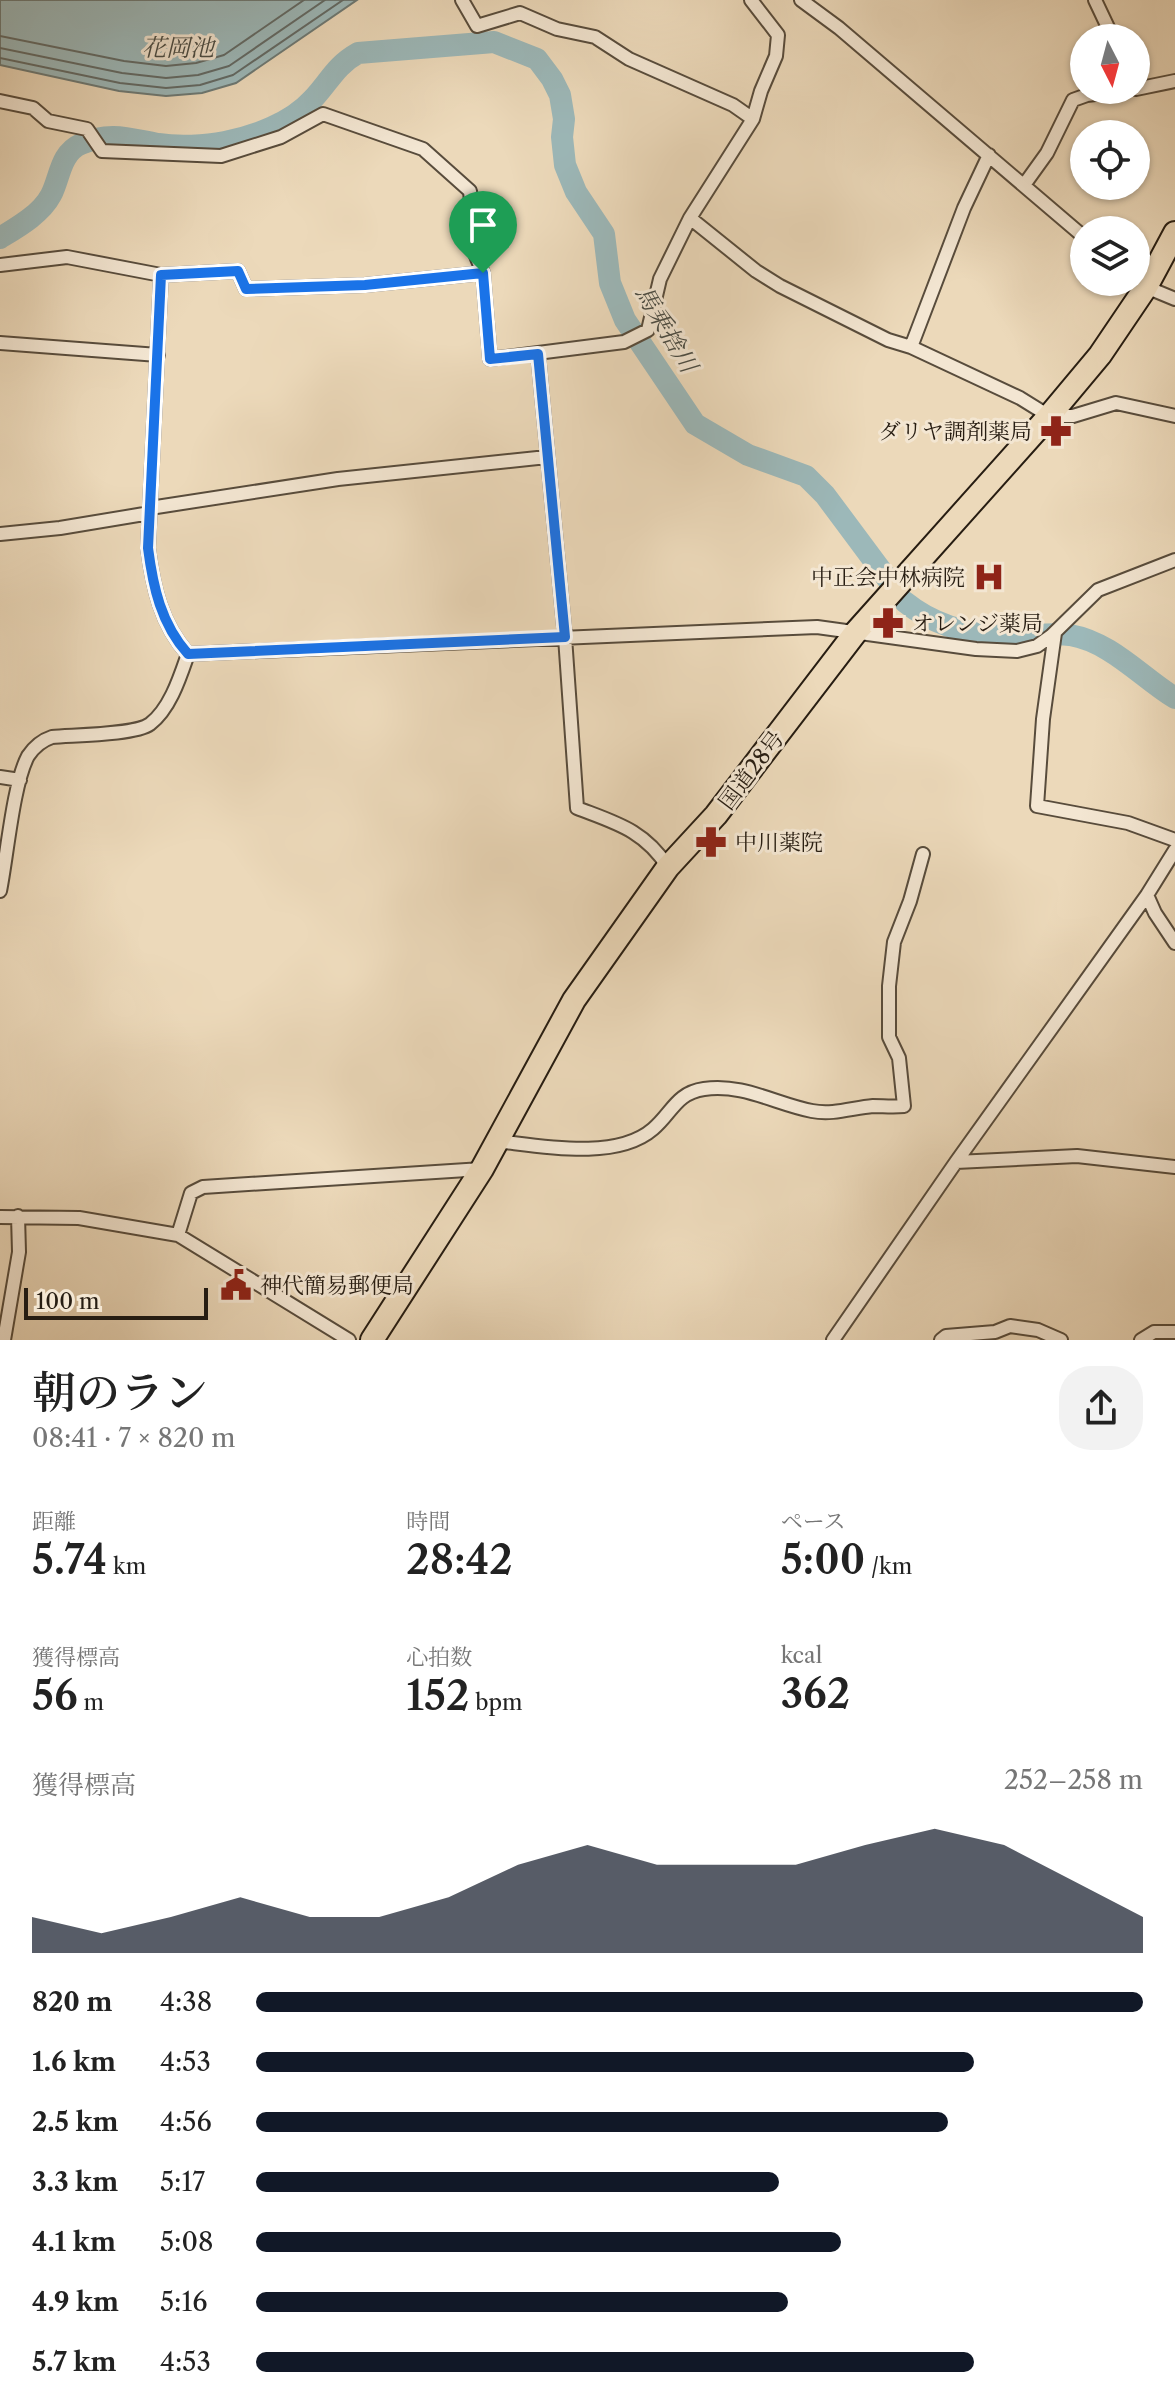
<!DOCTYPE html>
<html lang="ja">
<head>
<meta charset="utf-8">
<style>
	:root { --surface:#fff; --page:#f2f2f2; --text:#222; --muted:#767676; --accent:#111827 }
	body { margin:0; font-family:"Libre Caslon Text","Noto Serif JP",serif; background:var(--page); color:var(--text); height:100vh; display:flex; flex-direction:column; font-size:30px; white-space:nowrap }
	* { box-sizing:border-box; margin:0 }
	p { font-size:26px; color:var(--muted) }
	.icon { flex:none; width:44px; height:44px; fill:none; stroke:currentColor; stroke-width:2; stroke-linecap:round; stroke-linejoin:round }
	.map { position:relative; height:1340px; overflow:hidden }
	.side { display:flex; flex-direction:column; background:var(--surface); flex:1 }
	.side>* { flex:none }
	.needle { width:52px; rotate:174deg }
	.controls { position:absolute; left:1070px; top:24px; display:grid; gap:16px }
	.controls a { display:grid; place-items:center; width:80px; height:80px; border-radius:50%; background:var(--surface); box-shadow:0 2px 6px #0004; font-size:40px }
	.scale { position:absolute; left:24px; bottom:20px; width:184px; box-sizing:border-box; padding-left:8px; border:4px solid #271d12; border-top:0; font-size:22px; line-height:28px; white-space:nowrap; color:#271d12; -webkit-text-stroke:6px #f3e6d2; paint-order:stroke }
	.pin { position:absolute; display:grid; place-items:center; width:68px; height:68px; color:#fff; margin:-82px -34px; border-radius:50% 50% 50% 0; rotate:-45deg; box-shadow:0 0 8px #0007 }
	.pin .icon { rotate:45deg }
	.round { display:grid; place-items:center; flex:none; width:84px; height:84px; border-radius:32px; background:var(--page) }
	.headline { display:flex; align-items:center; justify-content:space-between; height:136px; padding:0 32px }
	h1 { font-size:44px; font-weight:600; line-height:60px }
	.stats { display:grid; grid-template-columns:repeat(3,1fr); gap:12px; height:136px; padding:8px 32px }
	.stats div { display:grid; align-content:center }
	.stats b { font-size:40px; font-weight:600 }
	.stats small { font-size:22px; font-weight:400 }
	.stats p { font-size:22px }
	.chart { height:224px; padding:16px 32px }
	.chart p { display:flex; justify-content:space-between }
	.chart svg { width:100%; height:144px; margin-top:8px; fill:var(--accent); opacity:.7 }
	ul { padding:0 32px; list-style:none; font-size:26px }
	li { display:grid; grid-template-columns:128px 96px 1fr; align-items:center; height:60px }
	li i { height:20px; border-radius:10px; background:var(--accent) }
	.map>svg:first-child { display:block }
	.water { fill:#9cb8b9; stroke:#6d7a76; stroke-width:2 }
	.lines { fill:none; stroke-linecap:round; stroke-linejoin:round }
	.shore { stroke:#626a66; stroke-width:2 }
	.river { stroke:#9cb8b9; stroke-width:22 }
	.street-casing { stroke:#584c3c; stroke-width:16 }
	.highway-casing { stroke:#271d12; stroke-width:26 }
	.street { stroke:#f3e6d2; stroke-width:12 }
	.highway { stroke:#ecd9ba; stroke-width:22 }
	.route-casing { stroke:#fff; stroke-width:16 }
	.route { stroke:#1a73e8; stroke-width:10 }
	.labels { text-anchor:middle; stroke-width:6; stroke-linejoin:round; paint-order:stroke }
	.poi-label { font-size:22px; fill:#271d12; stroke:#f3e6d2; text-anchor:start }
	.street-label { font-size:22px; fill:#271d12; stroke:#f3e6d2 }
	.water-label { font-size:24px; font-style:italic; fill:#4a4c44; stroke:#f3e6d2 }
</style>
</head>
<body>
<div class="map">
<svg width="1175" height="1340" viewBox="0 0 1175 1340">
	<rect width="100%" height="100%" fill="#ecd9ba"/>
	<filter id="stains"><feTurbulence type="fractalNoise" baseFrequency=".0025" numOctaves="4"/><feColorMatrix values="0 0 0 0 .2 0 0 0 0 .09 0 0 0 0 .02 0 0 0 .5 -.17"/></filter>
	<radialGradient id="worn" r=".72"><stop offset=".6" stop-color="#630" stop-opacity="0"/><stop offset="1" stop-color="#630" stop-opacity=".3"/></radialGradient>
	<path class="water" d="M0,0H357L236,83L202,93L166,96L119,91L0,65Z"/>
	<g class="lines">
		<path class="shore" d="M0,36L124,61L166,66L196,63L224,55L304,0
			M0,48L122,73L166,78L198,75L229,66L325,0
			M0,58L120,83L166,88L200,85L233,75L343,0"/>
		<path class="river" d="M0,238C18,227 41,214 51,195C60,178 60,153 81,144C110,131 130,139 158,144C178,147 205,146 225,142C255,136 291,123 312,100C330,81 335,66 358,53L494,42L537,59L552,79L560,95L564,119L562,137L565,165L576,192L604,234L610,283L625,320L695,424L748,455L806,476L825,495L889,581
			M905,602C932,624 967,634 1002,636C1024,638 1048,632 1070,635C1111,642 1141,677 1175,698"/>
		<defs>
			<path id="street" d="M462,0L477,26L520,13L557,29L595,37L629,59L733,105L753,119
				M801,0L839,28L1084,237
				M1095,0L1113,38
				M1136,89L1175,81
				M0,101L33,108L48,121L87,129L102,151L221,156L281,137L323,114L423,149L470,191L476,256L483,273L490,359L624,342L648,330L660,279L690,218L753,119L761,91L776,56L778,35L751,0
				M1024,185L1047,153L1073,100L1087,95L1128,90
				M690,218L756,271L780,286L888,340L911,347L1020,398L1049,416H1073L1116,403L1175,416
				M0,265L67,257L161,275L238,271L246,289L365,285L483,273
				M161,275L148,548C153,587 161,624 188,654
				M1136,279L1146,287L1175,299
				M0,343L158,355
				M911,347L964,208L989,155
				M538,354L565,637L577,808C616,823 644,830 668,867
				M150,508L338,479L547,457
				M0,534L60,528L150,513
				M1055,633L1043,719L1037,806L1128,823L1175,840
				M188,654L817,627L976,649L1017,651L1037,646L1051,636L1098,590L1175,560
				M0,777L20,780
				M0,891C7,857 13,784 28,756C34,747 43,740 52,737C73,735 135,735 150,724C170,709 180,677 188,654
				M1147,895L1155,913L1175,943
				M497,1141C541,1146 616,1161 653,1129C672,1113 676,1093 704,1089C742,1083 776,1104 812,1111C833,1115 852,1108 873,1106C883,1106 893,1107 904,1106L899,1058L889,1037V986L894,942L910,901L923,854
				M956,1162L1077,1156L1175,1167
				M0,1217L79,1218L178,1235L349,1340
				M178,1235L191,1193L203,1187L482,1169
				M4,1340L19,1252L18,1216
				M833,1340L956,1162L1147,895L1175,850
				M941,1340L946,1336L995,1332L1010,1326L1038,1330L1061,1340
				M1141,1340L1154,1332H1175"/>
			<path id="highway" d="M372,1340L482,1169L574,1000L668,867L716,815L856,632L1049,416L1100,355L1146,287L1175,233"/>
		</defs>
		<use href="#street" class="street-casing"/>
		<use href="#highway" class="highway-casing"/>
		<use href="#street" class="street"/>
		<use href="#highway" class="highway"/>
	</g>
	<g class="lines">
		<defs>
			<path id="route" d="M238,271L246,289L365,285L483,273L490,359L538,354L565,637L188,654C161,624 153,587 148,548L161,275Z"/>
		</defs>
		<use href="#route" class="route-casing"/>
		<use href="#route" class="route"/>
	</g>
	<defs>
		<symbol id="pharmacy-bare" viewBox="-9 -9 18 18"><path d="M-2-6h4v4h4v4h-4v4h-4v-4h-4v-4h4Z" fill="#8f2418" stroke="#f3e6d2" stroke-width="2.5" paint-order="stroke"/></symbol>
		<symbol id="hospital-bare" viewBox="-9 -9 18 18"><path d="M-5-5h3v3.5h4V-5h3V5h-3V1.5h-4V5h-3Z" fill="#8f2418" stroke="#f3e6d2" stroke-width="2.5" paint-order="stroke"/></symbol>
		<symbol id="civic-bare" viewBox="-9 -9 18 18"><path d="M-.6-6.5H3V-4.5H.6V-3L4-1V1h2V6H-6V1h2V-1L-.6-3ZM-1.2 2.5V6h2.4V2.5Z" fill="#8f2418" stroke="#f3e6d2" stroke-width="2.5" paint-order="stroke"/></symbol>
	</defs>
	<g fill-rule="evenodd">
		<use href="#pharmacy-bare" x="1034" y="409" width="44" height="44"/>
		<use href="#hospital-bare" x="967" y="555" width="44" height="44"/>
		<use href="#pharmacy-bare" x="866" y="601" width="44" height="44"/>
		<use href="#pharmacy-bare" x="689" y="820" width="44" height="44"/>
		<use href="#civic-bare" x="214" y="1263" width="44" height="44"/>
	</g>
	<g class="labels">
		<g class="poi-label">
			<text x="1032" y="439" text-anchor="end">ダリヤ調剤薬局</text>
			<text x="965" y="585" text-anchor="end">中正会中林病院</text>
			<text x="912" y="631">オレンジ薬局</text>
			<text x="735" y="850">中川薬院</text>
			<text x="260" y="1293">神代簡易郵便局</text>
		</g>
		<g class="street-label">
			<text transform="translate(751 770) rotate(-53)" y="8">国道28号</text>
		</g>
		<g class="water-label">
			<text x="178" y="56">花岡池</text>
			<text transform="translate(666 329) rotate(59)" y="8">馬乗捨川</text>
		</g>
	</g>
	<rect width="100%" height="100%" filter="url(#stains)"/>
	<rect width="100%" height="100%" fill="url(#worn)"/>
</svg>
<div class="controls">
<a><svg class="needle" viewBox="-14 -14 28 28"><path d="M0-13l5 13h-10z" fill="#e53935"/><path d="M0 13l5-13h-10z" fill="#767676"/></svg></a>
<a><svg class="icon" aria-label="locate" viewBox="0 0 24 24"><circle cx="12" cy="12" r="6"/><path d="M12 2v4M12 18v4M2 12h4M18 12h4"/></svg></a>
<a><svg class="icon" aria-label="layers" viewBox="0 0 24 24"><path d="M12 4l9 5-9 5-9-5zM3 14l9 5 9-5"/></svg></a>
</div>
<div class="scale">100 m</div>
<div class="pin" style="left:483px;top:273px;background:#1e9e55"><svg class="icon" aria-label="arrive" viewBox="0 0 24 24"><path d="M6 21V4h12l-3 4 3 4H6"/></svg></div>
</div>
<section class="side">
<div class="headline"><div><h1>朝のラン</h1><p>08:41 · 7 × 820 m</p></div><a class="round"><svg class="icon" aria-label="share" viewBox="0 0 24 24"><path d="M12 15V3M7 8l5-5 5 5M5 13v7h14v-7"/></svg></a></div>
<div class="stats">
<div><p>距離</p><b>5.74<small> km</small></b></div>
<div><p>時間</p><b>28:42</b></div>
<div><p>ペース</p><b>5:00<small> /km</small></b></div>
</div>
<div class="stats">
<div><p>獲得標高</p><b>56<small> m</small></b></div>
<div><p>心拍数</p><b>152<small> bpm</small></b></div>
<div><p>kcal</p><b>362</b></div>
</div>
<div class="chart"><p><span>獲得標高</span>252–258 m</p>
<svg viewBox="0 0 160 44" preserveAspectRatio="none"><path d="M0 44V33L10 38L20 33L30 27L40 33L50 33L60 27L70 17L80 11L90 17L100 17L110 17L120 11L130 6L140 11L150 22L160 33V44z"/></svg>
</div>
<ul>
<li><b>820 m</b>4:38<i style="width:100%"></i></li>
<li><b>1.6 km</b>4:53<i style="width:81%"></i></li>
<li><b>2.5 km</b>4:56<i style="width:78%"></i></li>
<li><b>3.3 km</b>5:17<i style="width:59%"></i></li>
<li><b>4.1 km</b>5:08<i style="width:66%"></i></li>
<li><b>4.9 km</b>5:16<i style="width:60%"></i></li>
<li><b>5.7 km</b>4:53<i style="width:81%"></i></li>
</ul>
</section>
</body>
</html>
